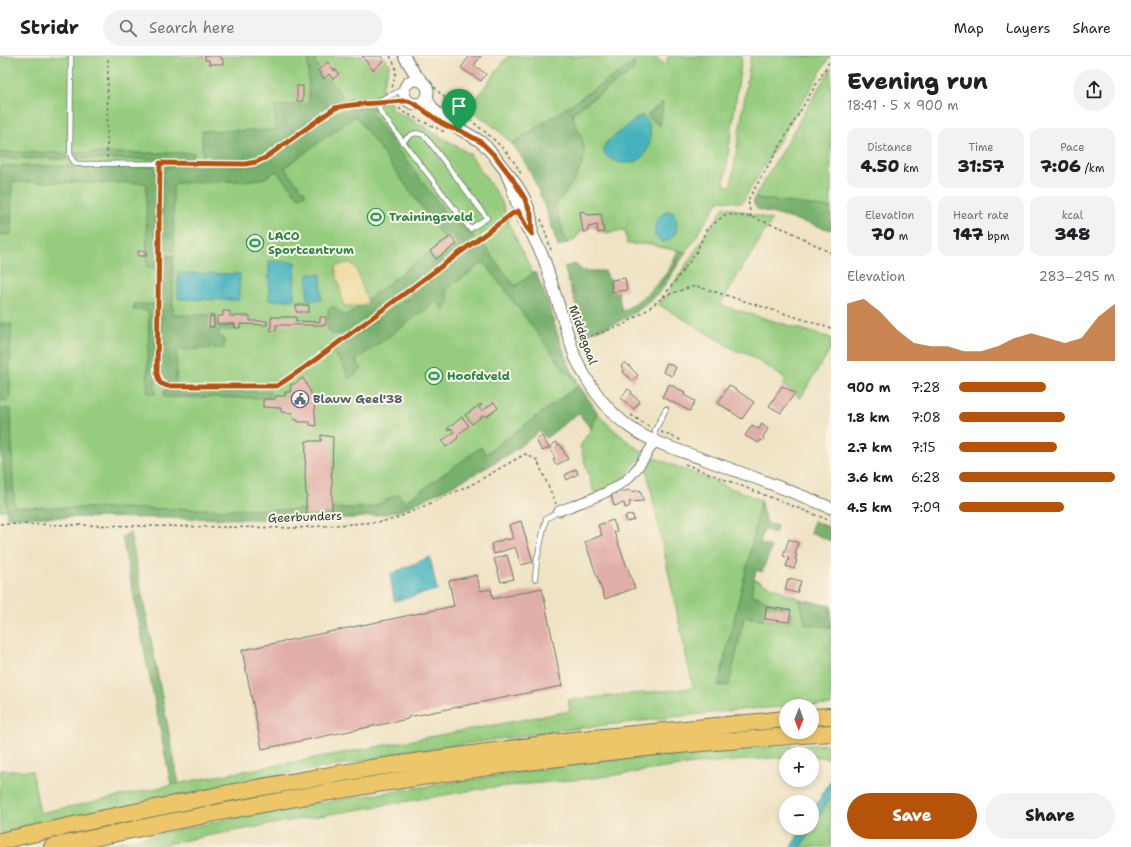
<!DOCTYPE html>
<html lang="en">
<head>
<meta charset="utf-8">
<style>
	:root { --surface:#fff; --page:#f2f2f2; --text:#202124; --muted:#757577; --line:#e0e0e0; --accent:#b45309 }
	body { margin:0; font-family:"Shantell Sans",sans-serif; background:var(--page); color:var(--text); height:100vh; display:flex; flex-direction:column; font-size:15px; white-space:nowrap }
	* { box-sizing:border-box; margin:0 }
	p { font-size:13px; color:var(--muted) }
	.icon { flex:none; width:22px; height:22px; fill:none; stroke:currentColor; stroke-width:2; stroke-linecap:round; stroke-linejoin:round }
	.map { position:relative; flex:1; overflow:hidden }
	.panel { display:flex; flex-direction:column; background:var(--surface); width:300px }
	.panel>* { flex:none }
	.needle { width:26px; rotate:181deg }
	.buttons { position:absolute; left:779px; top:643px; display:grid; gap:8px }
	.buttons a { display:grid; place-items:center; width:40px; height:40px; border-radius:50%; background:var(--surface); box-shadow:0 2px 6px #0003; font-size:20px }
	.pin { position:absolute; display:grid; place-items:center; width:34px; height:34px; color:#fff; margin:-41px -17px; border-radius:50% 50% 50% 0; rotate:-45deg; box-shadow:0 0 4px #0007 }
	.pin .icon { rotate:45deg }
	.round { display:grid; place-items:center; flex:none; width:42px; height:42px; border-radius:21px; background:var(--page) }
	.head { display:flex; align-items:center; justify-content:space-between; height:68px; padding:0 16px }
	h1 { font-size:22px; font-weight:800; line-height:30px }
	.metrics { display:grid; grid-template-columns:repeat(3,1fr); gap:6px; height:68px; padding:4px 16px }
	.metrics div { display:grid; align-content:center; border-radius:10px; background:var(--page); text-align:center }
	.metrics b { font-size:17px; font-weight:800 }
	.metrics small { font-size:11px; font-weight:400 }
	.metrics p { font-size:11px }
	.chart { height:112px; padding:8px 16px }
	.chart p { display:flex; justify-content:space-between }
	.chart svg { width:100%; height:72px; margin-top:4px; fill:var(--accent); opacity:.7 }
	.cta { display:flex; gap:8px; margin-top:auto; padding:8px 16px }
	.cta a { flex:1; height:46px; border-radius:24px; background:var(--accent); color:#fff; font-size:16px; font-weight:800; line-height:46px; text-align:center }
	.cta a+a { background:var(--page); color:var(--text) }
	ul { padding:0 16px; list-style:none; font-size:13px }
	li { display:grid; grid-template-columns:64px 48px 1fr; align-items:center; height:30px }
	li i { height:10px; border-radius:5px; background:var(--accent) }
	header { display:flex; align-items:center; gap:24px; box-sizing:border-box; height:56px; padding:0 20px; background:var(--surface); border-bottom:1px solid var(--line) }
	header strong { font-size:19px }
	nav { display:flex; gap:22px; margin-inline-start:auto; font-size:14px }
	.search { width:280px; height:36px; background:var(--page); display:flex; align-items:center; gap:10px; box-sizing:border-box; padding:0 14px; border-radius:22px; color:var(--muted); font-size:15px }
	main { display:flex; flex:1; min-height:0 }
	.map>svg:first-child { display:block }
	.green { fill:#95cc7e; stroke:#5a8459; fill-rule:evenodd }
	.forest { fill:#78b06d; stroke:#4c7650 }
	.sand { fill:#eeda9e; stroke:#868c69 }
	.water { fill:#44b3be; stroke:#327879 }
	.building { fill:#e1ada7 }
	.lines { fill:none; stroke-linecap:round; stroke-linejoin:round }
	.service-casing { stroke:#687766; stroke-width:6 }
	.minor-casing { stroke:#687766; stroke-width:11 }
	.tertiary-casing { stroke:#687766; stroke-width:13 }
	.motorway-casing { stroke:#687766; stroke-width:18 }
	.path { stroke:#687766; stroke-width:1.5; stroke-dasharray:3 3; stroke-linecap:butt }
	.service { stroke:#fff; stroke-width:4.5 }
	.minor { stroke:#fff; stroke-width:9 }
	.tertiary { stroke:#fff; stroke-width:11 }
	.motorway { stroke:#ecc669; stroke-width:16 }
	.route-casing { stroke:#fff; stroke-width:8 }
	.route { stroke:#b45309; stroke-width:5 }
	.labels { text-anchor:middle; stroke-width:4; stroke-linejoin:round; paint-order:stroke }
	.leisure-label { font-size:12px; font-weight:bold; fill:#27864d; stroke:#fcf5e5; text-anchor:start }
	.street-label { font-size:12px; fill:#1f3d34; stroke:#fcf5e5 }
	.service-label { font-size:12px; font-weight:bold; fill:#4e5e75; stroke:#fcf5e5; text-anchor:start }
</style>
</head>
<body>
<header>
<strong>Stridr</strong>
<div class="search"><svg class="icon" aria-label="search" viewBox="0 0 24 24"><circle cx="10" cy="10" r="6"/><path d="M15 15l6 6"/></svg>Search here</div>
<nav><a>Map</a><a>Layers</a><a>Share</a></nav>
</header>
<main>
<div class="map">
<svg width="831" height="791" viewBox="0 0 831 791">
	<rect width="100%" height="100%" fill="#fcf5e5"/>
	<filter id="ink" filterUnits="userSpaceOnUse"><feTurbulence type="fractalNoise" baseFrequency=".025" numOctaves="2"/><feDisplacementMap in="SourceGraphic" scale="8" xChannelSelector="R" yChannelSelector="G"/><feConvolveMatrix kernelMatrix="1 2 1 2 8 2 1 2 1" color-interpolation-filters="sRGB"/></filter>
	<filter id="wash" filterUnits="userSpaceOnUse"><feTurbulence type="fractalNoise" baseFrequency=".012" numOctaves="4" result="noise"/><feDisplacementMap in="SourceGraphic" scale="16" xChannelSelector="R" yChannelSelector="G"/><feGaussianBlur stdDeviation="0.9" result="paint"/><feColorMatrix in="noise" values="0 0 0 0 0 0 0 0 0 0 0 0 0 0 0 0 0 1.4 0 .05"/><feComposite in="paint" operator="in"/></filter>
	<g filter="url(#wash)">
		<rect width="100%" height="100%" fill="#efe3c4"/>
		<path class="green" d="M0,0H383L390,8L382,32L394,54L416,66L470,98L501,144L511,172L527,205L572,321L579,329L486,398L403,451L358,462L0,454Z
			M508,0H654L666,9L668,0H742L724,129L731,130L751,0H830L742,147L722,144L719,145L686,196L659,191L652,188H627L625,174L605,177L603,172L596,173L594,170L583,173L574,184L567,187L555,150L573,125L579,76L572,57L633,15L611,22L512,88C499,74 485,63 468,53ZM662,46L663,47L660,70L647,59ZM640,60L649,68L651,82L604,91L606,87Z
			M831,11V152L754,142Z
			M724,151H727L772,164L720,249L831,282V292L800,343L794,336L783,329L786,323L743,295L740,297L658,248L663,244Z
			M597,356C611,373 627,385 644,397L624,421L615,428L594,437L580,390L591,373Z
			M650,400L761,444L750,497L729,629L744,561L789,566L792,556L751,538L754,523L800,543L805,568L831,571V649C765,650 699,658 633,666C420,689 209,732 0,778V714L32,715L40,757L195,724L570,655L568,644L693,632L645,406Z
			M831,688V703L822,701H812V698H786V701L694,708L594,722L486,732L266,769L149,791H96L267,755L551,711L632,701L738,692Z
			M831,740V791H801Z"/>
		<path class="forest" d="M308,0H314L316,8L343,41L259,101L254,103H209L204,100L202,97V75L275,74V50L309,48Z
			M635,6L633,15L572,57C573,66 580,76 583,86C590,108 568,134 555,150L567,187L558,191C549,161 533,112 512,88Z
			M663,46L660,70L647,60Z
			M375,51L371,56L377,66L453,166L460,162L474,181L344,278H333L328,275V254L331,251H335L345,260L359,250H363L368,247L367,244L445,184L356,60L285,111V113L306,138L299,141L276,115L265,122L245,125L178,127L175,128L173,132L174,192L173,194L162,193V118L167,110H251L262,107L320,65L336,57L355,53Z
			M0,96L67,97V103L0,102Z
			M74,97H195L191,102L188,103H74Z
			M0,110H154L157,118L155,212L147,210L146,127L12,126L11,178L0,179Z
			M754,142L831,152V174L757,153L754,148Z
			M483,188L515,230L535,216C539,225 543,234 546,242C556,270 562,299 577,325L566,316L484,206L446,234C448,241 451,248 443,253L436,246L356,304L362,313L349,323L344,311L333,295Z
			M678,195L686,196C677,209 670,223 660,235C645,254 608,274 585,277L564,211L575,208L583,215H605L608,222L617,230L622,256C638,246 660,228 670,212C673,206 676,200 678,195Z
			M164,200H173V259H217V268H235V274H219V281L224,282V292L177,294L176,328C167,328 163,325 160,316L162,201Z
			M135,248H156L155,334L156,338L147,337L149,257L145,254H133Z
			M0,267L12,268L10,296V344L0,345Z
			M579,329L597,356L591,373L579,358H577L546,382L540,375C499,409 450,431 402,454C352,467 297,463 245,463C166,462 87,461 7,461L0,353H11L13,428L15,451L287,454L373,451L398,438L405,446L481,391L486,398Z
			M164,334L270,336L269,342L164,341Z
			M761,444L762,453L767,467L777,470L775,477L764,473L760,487L772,491L762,516L756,514L751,538L792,556L789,566L744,561L729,629L718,630L750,497Z
			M814,465L831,472V485L810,476Z
			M130,476L179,728L171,729L122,481Z
			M800,543L831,550V571L805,568Z"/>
		<path class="sand" d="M351,207L356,212L368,247L362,250H344L335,211L342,208Z"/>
		<path class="water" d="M640,60H643C655,72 652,99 635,106C632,107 627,107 623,107C615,106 609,103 604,97V91L606,87Z
			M667,155L674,157C680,170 677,183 662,186L655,180C653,170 657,160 667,155Z
			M269,205L295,206L294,244H269Z
			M178,217L240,218L239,244L178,243Z
			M308,218H321V244H307Z
			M430,501L437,534L394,545L390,518Z
			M831,724V740L801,791H791L802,772H812V756Z"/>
		<g id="blocks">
			<path class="building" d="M205,0H221V3H223V8H209V4H205Z
				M362,0H381L384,4L373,14Z
				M468,0H481L474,9L486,18L481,25L461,12L468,2L467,1Z
				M328,6L334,15L335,13L339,18L333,23L329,18L324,23L318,14Z
				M297,30H303V45H297Z
				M585,155L586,159L601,158L604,176L598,177L597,169L588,171V175L583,176L580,156Z
				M451,180L457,188L436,203L430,195Z
				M138,195H146V200H138Z
				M625,222L627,234L612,236L611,224Z
				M296,249H309V256H296Z
				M223,255H230V260H250V265H267V269L240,268V272H235V268H217V260H223Z
				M210,260H214V271H209Z
				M271,261H296V265L320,266V261H326V269H276V275H271Z
				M625,306L638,319L633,325L623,316L624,314L621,310Z
				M667,307L676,311L672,320L663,316Z
				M303,322L310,335L314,346L316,370L310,369V366H298V364H294L292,357L281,356V352L263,351V343H275V340H285V336H290L291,328H294Z
				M669,328L685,336L684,339L695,345L690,355L662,341Z
				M729,329L754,346L742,363L718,347Z
				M782,330L795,337L781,357L769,350Z
				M628,333L632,336L631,338L640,345L634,353L621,342Z
				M494,346L498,352L486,361L484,359L472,368L465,359L481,348L482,349L479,352L482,355Z
				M462,361L469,370L457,379L458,382L446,391L442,385L454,376L451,372L448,375L447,373Z
				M762,368L768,373L763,381L764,383L762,385L760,384L759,387L745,380L752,369L759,373Z
				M321,379L333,381L332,417H331V420H332V457L306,459V441H307V439L306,438L305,420L306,385H321Z
				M542,380L549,392L542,395L536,384Z
				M557,386L558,389L560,388L568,403L556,409L553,404L555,403L550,390Z
				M576,413L578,418L567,424L565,419Z
				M630,434L631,436L640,434L644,445L629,446L630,450L625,452L624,447L614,450L611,438Z
				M633,459L634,464L627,466L625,460Z
				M613,464L617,475L614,476L635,532L605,543L585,486L602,479L598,469Z
				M521,465L533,506L521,509L515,491L494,498L491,488L507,482V484L513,482L509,469Z
				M789,483L798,487L795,498L797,499L795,503L797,504L794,513L786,510L789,502L783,500Z
				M507,499L514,523L501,526L494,503Z
				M477,519L480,535L491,533L493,543L542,532L562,630L408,661V663L262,693L242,594L454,550L449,525Z
				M790,522L801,525L797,537L785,534L788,523L790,524Z
				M766,551L791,554L789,566L765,563Z"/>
		</g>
	</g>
	<g filter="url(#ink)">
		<use href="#blocks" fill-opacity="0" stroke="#687766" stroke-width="1"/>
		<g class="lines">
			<defs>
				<path id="service" d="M71,0L70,97C71,102 72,105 77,108L245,107L257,106L265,102L335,52L348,48L377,46L384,48L408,45
					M377,46L381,57L470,173L487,162L425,80C414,74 411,79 402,86
					M377,46C385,40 396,39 404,32
					M160,107L157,318L160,327L167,330H277L304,312L474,186
					M655,385V374L666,353
					M535,523L537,503L546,463L559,455"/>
				<path id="minor" d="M559,455C581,446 607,439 626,424C638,414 647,398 655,385"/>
				<path id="tertiary" d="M404,0L415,18L421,24
					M404 36a12 12 0 1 1 24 0a12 12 0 1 1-24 0Z
					M427,42C435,64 463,73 481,86C491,94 497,105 505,114C520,132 534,153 532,178
					M505,114L512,131L519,155L527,172L532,178L544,203L575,301C588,328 606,355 631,372C652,387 682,395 706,404C748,419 790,434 831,452"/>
				<path id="motorway" d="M812,661L831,660
					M0,785L105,762L239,735L371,712L573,684L786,663
					M52,791C241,749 433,715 626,694C694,687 763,682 831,677"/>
			</defs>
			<use href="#service" class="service-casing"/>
			<use href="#minor" class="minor-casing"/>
			<use href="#tertiary" class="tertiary-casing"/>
			<use href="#motorway" class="motorway-casing"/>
			<path class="path" d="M390,0C398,12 396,18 392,32
				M431,26C435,33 441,38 447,44C473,69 506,86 522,120
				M399,52L403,56L445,76
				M107,102L108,0
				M751,161L748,144L831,3
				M541,163L551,194
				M479,183L511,159
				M663,241L684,233L696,230L831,272
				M579,284L623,269L644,256L663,241L696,197L706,174L726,158L751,161L787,174L831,197
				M631,359L650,371
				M661,376L683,385
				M685,408L831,465
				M0,468L296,472L377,466L395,463L471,429L525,398L537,404L556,448"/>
			<use href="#service" class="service"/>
			<use href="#minor" class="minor"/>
			<use href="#tertiary" class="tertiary"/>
			<use href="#motorway" class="motorway"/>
		</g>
	</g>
	<g class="lines" filter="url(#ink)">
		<defs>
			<path id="route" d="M403,45H408L415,48L441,67L451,72L459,74L481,86L496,101L512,122L524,141L531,158L532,178L527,172L518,155L512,158L304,312L277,330H167L160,327L157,318L160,107L245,108L256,106L265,102L335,52C358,46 380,48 403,45Z"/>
		</defs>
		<use href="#route" class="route-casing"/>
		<use href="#route" class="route"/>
	</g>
	<defs>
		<symbol id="stadium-ring" viewBox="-11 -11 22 22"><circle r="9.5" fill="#fcf5e5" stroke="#2e9e5b" stroke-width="1.5"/><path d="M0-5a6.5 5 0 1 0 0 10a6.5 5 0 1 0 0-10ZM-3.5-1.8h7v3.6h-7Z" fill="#2e9e5b"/></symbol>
		<symbol id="civic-ring" viewBox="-11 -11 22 22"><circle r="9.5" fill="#fcf5e5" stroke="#5c6f8a" stroke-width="1.5"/><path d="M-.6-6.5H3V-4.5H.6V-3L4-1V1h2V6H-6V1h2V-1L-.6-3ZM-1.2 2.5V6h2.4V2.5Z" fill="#5c6f8a"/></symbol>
	</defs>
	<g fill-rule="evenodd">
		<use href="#stadium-ring" x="366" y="151" width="20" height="20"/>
		<use href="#stadium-ring" x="245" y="177" width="20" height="20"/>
		<use href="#stadium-ring" x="424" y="310" width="20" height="20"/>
		<use href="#civic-ring" x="290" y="333" width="20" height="20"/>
	</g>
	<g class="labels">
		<g class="leisure-label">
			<text x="389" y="165">Trainingsveld</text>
			<text x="268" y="184">LACO<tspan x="268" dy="14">Sportcentrum</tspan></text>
			<text x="447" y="324">Hoofdveld</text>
		</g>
		<g class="street-label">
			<text transform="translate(583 279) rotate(70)" y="4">Middegaal</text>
			<text transform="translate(305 461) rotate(-2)" y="4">Geerbunders</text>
		</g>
		<g class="service-label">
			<text x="313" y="347">Blauw Geel'38</text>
		</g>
	</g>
</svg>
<div class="buttons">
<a><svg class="needle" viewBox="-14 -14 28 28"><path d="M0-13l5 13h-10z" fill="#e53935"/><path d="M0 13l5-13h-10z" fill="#757577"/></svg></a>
<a>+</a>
<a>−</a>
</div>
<div class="pin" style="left:459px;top:74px;background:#1e9e55"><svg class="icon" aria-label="arrive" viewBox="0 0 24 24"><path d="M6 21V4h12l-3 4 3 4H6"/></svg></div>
</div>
<section class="panel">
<div class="head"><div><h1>Evening run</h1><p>18:41 · 5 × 900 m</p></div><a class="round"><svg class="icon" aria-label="share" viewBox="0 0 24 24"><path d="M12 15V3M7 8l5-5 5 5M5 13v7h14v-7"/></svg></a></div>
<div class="metrics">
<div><p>Distance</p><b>4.50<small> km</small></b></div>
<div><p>Time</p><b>31:57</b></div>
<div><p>Pace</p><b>7:06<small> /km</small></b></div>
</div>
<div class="metrics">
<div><p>Elevation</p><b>70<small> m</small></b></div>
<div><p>Heart rate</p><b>147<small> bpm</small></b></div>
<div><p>kcal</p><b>348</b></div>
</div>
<div class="chart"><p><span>Elevation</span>283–295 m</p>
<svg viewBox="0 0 160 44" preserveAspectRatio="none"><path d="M0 44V9L10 6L20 14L30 25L40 33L50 35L60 35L70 38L80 38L90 35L100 30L110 27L120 30L130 33L140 30L150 17L160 9V44z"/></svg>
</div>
<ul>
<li><b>900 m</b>7:28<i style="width:56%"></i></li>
<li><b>1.8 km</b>7:08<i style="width:68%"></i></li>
<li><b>2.7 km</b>7:15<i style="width:63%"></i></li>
<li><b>3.6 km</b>6:28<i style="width:100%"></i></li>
<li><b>4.5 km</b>7:09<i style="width:67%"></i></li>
</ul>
<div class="cta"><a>Save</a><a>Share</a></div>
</section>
</main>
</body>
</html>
